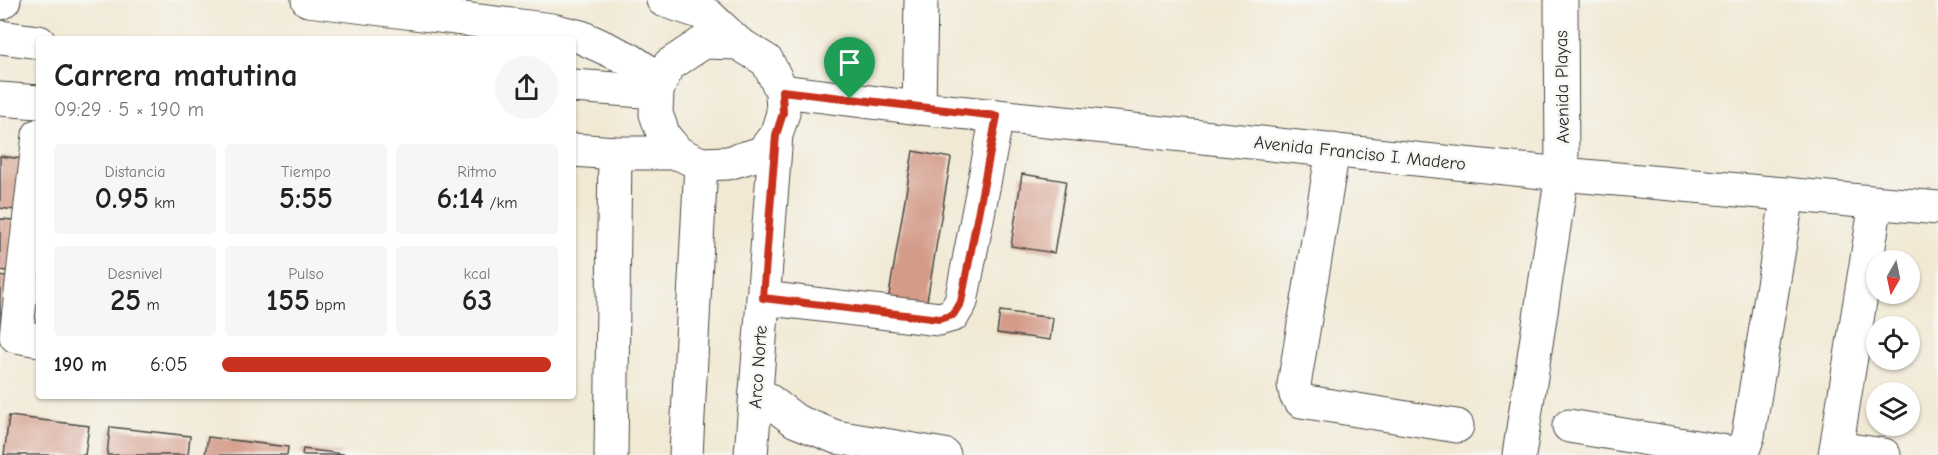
<!DOCTYPE html>
<html lang="es">
<head>
<meta charset="utf-8">
<style>
	:root { --surface:#fff; --page:#f6f6f6; --text:#222; --muted:#767676; --accent:#c8321e }
	body { margin:0; font-family:"Comic Neue",sans-serif; background:var(--page); color:var(--text); height:100vh; display:flex; flex-direction:column; font-size:22px; white-space:nowrap }
	* { box-sizing:border-box; margin:0 }
	p { font-size:20px; color:var(--muted) }
	.icon { flex:none; width:33px; height:33px; fill:none; stroke:currentColor; stroke-width:2; stroke-linecap:round; stroke-linejoin:round }
	.map { position:relative; flex:1; overflow:hidden }
	.sheet { position:absolute; left:36px; top:36px; width:540px; height:363px; display:flex; flex-direction:column; background:var(--surface); border-radius:6px; box-shadow:0 2px 4px #0004 }
	.sheet>* { flex:none }
	.needle { width:39px; rotate:189deg }
	.controls { position:absolute; left:1866px; top:250px; display:grid; gap:12px }
	.controls a { display:grid; place-items:center; width:54px; height:54px; border-radius:50%; background:var(--surface); box-shadow:0 2px 4px #0004; font-size:30px }
	.pin { position:absolute; display:grid; place-items:center; width:51px; height:51px; color:#fff; margin:-62px -26px; border-radius:50% 50% 50% 0; rotate:-45deg; box-shadow:0 0 6px #0007 }
	.pin .icon { rotate:45deg }
	.round { display:grid; place-items:center; flex:none; width:63px; height:63px; border-radius:32px; background:var(--page) }
	.overview { display:flex; align-items:center; justify-content:space-between; height:102px; padding:0 18px }
	h1 { font-size:33px; font-weight:600; line-height:45px }
	.stats { display:grid; grid-template-columns:repeat(3,1fr); gap:9px; height:102px; padding:6px 18px }
	.stats div { display:grid; align-content:center; border-radius:6px; background:var(--page); text-align:center }
	.stats b { font-size:30px; font-weight:600 }
	.stats small { font-size:16px; font-weight:400 }
	.stats p { font-size:16px }
	ul { padding:0 18px; list-style:none; font-size:20px }
	li { display:grid; grid-template-columns:96px 72px 1fr; align-items:center; height:45px }
	li i { height:15px; border-radius:8px; background:var(--accent) }
	.map>svg:first-child { display:block }
	.building { fill:#d49b89 }
	.lines { fill:none; stroke-linecap:round; stroke-linejoin:round }
	.minor-casing { stroke:#494844; stroke-width:35 }
	.major-casing { stroke:#494844; stroke-width:35 }
	.minor { stroke:#fff; stroke-width:33 }
	.major { stroke:#fff; stroke-width:33 }
	.route-casing { stroke:#fff; stroke-width:12 }
	.route { stroke:#c8321e; stroke-width:8 }
	.labels { text-anchor:middle; stroke-width:5; stroke-linejoin:round; paint-order:stroke }
	.street-label { font-size:18px; fill:#2b2b2b; stroke:#f6f6f2 }
</style>
</head>
<body>
<div class="map">
<svg width="1938" height="455" viewBox="0 0 1938 455">
	<rect width="100%" height="100%" fill="#f6f6f2"/>
	<filter id="ink" filterUnits="userSpaceOnUse"><feTurbulence type="fractalNoise" baseFrequency=".0167" numOctaves="2"/><feDisplacementMap in="SourceGraphic" scale="12" xChannelSelector="R" yChannelSelector="G"/><feConvolveMatrix kernelMatrix="1 2 1 2 8 2 1 2 1" color-interpolation-filters="sRGB"/></filter>
	<filter id="wash" filterUnits="userSpaceOnUse"><feTurbulence type="fractalNoise" baseFrequency=".008" numOctaves="4" result="noise"/><feDisplacementMap in="SourceGraphic" scale="24" xChannelSelector="R" yChannelSelector="G"/><feGaussianBlur stdDeviation="1.35" result="paint"/><feColorMatrix in="noise" values="0 0 0 0 0 0 0 0 0 0 0 0 0 0 0 0 0 1.4 0 .05"/><feComposite in="paint" operator="in"/></filter>
	<g filter="url(#wash)">
		<rect width="100%" height="100%" fill="#f1e9d4"/>
		<g id="blocks">
			<path class="building" d="M913,151L951,158L926,307L888,301Z
				M0,156L22,159L16,210L0,208Z
				M1022,174L1066,181L1054,253L1011,246Z
				M0,219L14,220L8,271L0,270Z
				M0,276L10,278L3,328H0Z
				M1000,311L1053,318L1050,340L997,333Z
				M9,416L89,426L85,455H4Z
				M110,427L190,436L188,455H107Z
				M208,437L288,447L287,455H205Z
				M303,449L343,454L342,455H302Z"/>
		</g>
	</g>
	<g filter="url(#ink)">
		<use href="#blocks" fill-opacity="0" stroke="#494844" stroke-width="1.5"/>
		<g class="lines">
			<defs>
				<path id="minor" d="M919,108L921,0
					M39,135L16,336L39,340
					M1333,150L1294,385L1296,395L1301,401L1457,426
					M763,298L939,319L953,315L961,302L997,116
					M756,391L796,421L836,437L944,455
					M1569,426L1733,453L1744,447L1748,436L1788,194
					M1836,448L1884,455
					M611,455L615,153
					M1519,455L1562,174L1561,0
					M1835,455L1876,203"/>
				<path id="major" d="M308,0L552,30L581,37L629,59L661,80
					M663,0L708,15L738,43
					M0,3L4,0
					M0,37L39,42
					M704,42L738,43L767,61L782,91L783,113L776,135L762,153L728,163L701,164L678,153L664,136L656,114L657,92L661,80L669,65Z
					M573,86L657,92
					M782,91L919,108L1562,174L1938,208
					M0,99L39,102
					M573,150L615,153H678
					M686,455L701,164
					M751,455L776,135"/>
			</defs>
			<use href="#minor" class="minor-casing"/>
			<use href="#major" class="major-casing"/>
			<use href="#minor" class="minor"/>
			<use href="#major" class="major"/>
		</g>
	</g>
	<g class="lines" filter="url(#ink)">
		<defs>
			<path id="route" d="M782,91L997,116L961,302L953,315L939,319L763,298L776,135L783,113Z"/>
		</defs>
		<use href="#route" class="route-casing"/>
		<use href="#route" class="route"/>
	</g>
	<g class="labels">
		<g class="street-label">
			<text transform="translate(1562 87) rotate(-91)" y="6">Avenida Playas</text>
			<text transform="translate(1360 153) rotate(6)" y="6">Avenida Franciso I. Madero</text>
			<text transform="translate(758 367) rotate(-86)" y="6">Arco Norte</text>
		</g>
	</g>
</svg>
<div class="controls">
<a><svg class="needle" viewBox="-14 -14 28 28"><path d="M0-13l5 13h-10z" fill="#e53935"/><path d="M0 13l5-13h-10z" fill="#767676"/></svg></a>
<a><svg class="icon" aria-label="locate" viewBox="0 0 24 24"><circle cx="12" cy="12" r="6"/><path d="M12 2v4M12 18v4M2 12h4M18 12h4"/></svg></a>
<a><svg class="icon" aria-label="layers" viewBox="0 0 24 24"><path d="M12 4l9 5-9 5-9-5zM3 14l9 5 9-5"/></svg></a>
</div>
<div class="pin" style="left:850px;top:99px;background:#1e9e55"><svg class="icon" aria-label="arrive" viewBox="0 0 24 24"><path d="M6 21V4h12l-3 4 3 4H6"/></svg></div>
<section class="sheet">
<div class="overview"><div><h1>Carrera matutina</h1><p>09:29 · 5 × 190 m</p></div><a class="round"><svg class="icon" aria-label="share" viewBox="0 0 24 24"><path d="M12 15V3M7 8l5-5 5 5M5 13v7h14v-7"/></svg></a></div>
<div class="stats">
<div><p>Distancia</p><b>0.95<small> km</small></b></div>
<div><p>Tiempo</p><b>5:55</b></div>
<div><p>Ritmo</p><b>6:14<small> /km</small></b></div>
</div>
<div class="stats">
<div><p>Desnivel</p><b>25<small> m</small></b></div>
<div><p>Pulso</p><b>155<small> bpm</small></b></div>
<div><p>kcal</p><b>63</b></div>
</div>
<ul>
<li><b>190 m</b>6:05<i style="width:98%"></i></li>
</ul>
</section>
</div>
</body>
</html>
